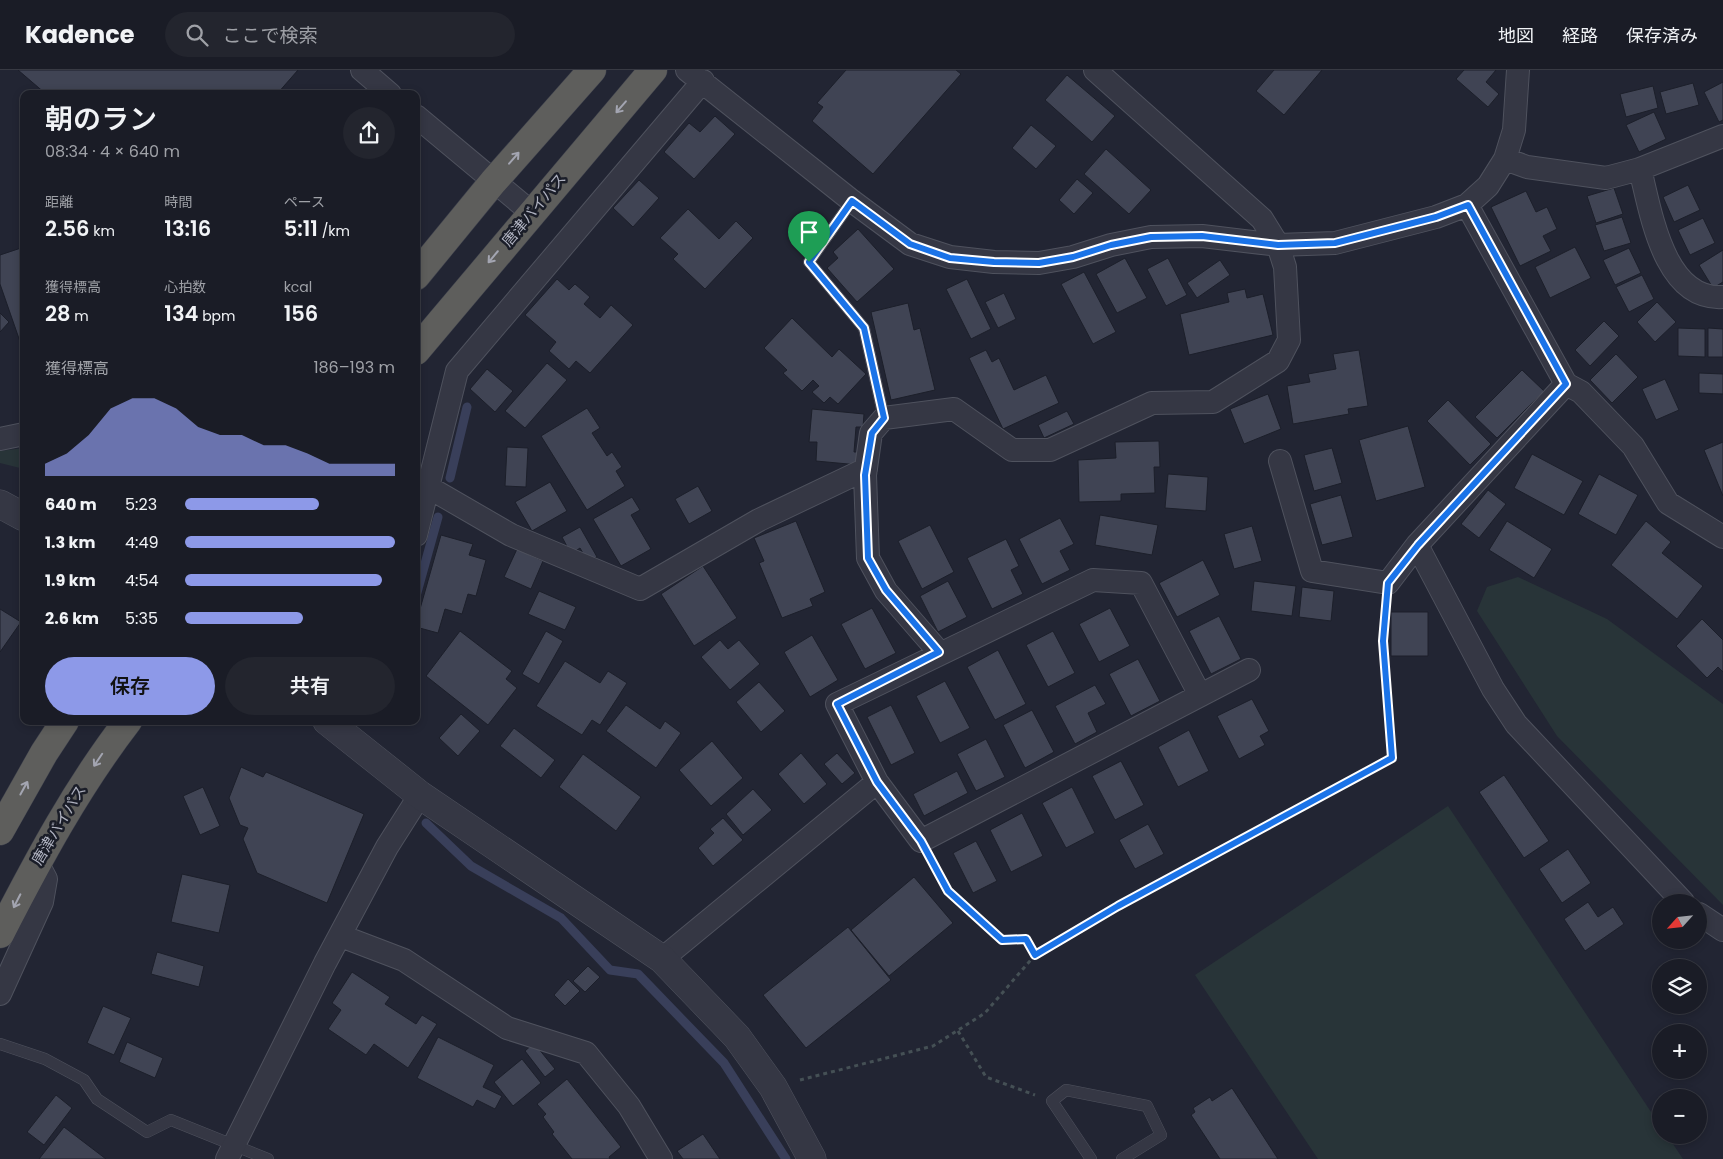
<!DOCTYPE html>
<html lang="ja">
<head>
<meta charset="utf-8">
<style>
	:root { --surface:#1a1c26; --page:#23252e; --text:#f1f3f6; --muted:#9fa1a7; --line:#383a43; --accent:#8d99e8 }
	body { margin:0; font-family:Poppins,"Noto Sans JP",sans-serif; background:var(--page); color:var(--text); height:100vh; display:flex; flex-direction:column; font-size:19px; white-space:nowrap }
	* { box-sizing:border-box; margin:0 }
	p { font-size:16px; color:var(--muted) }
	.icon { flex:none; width:28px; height:28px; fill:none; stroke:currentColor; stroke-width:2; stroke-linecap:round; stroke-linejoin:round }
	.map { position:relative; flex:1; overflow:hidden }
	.drawer { position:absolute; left:20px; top:20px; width:400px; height:635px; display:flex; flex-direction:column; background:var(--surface); border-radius:10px; box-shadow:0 2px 8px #0003,0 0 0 1px var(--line) }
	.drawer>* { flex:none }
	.needle { width:32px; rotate:243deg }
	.controls { position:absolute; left:1652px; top:824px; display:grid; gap:10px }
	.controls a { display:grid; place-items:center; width:55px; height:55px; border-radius:50%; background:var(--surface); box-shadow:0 2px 8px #0003,0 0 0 1px var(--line); font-size:25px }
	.pin { position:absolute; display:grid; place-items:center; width:42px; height:42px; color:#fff; margin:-51px -21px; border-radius:50% 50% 50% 0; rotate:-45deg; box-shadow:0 0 5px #0007 }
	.pin .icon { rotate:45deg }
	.round { display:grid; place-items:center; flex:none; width:52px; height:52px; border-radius:26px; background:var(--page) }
	.head { display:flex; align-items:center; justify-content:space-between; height:85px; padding:0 25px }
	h1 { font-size:28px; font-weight:600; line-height:38px }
	.figures { display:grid; grid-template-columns:repeat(3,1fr); gap:8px; height:85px; padding:5px 25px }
	.figures div { display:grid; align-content:center }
	.figures b { font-size:21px; font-weight:600 }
	.figures small { font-size:14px; font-weight:400 }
	.figures p { font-size:14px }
	.chart { height:140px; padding:10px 25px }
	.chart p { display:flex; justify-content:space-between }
	.chart svg { width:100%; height:90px; margin-top:5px; fill:var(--accent); opacity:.7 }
	.action { display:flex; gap:10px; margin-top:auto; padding:10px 25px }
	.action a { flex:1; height:58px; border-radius:30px; background:var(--accent); color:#111; font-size:20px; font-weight:600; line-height:58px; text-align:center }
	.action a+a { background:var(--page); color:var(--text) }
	ul { padding:0 25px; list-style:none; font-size:16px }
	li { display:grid; grid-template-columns:80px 60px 1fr; align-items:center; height:38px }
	li i { height:12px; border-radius:6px; background:var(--accent) }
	header { display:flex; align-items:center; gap:30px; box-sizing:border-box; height:70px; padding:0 25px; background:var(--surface); border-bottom:1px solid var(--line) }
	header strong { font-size:24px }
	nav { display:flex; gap:28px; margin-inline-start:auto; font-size:18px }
	.search { width:350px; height:45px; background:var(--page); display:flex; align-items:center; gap:12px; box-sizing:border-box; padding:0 18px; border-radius:28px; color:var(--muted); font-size:19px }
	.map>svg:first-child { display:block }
	.green { fill:#283438 }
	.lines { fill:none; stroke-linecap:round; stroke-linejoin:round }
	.stream { stroke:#393f5a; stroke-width:9 }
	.building { fill:#404454; stroke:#1c1f2a }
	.service-casing { stroke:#4f525e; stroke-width:12 }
	.minor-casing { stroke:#4f525e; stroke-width:24 }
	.tertiary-casing { stroke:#4f525e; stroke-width:29 }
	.trunk-casing { stroke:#3c3f4b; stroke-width:29 }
	.path { stroke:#455055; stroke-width:3; stroke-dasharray:4 4; stroke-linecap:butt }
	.service { stroke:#353744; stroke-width:11 }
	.minor { stroke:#353744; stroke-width:22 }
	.tertiary { stroke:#353744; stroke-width:28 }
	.trunk { stroke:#5e5e5c; stroke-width:28 }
	.oneway { stroke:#a3a5b1 }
	.route-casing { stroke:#fff; stroke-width:10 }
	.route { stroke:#1a73e8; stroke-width:6 }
	.labels { text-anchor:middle; stroke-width:5; stroke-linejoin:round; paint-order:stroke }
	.street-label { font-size:15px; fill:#afb2c0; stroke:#1a1d28 }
</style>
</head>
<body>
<header>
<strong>Kadence</strong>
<div class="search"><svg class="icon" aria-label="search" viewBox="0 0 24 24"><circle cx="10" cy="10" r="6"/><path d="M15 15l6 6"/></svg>ここで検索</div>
<nav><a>地図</a><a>経路</a><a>保存済み</a></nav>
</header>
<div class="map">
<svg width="1723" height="1089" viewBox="0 0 1723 1089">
	<rect width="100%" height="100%" fill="#222533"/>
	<path class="green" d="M24,378V399L0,393V381Z
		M1518,507L1607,549L1723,634V835L1557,666L1477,541L1487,517Z
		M1448,736L1661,1057V1065H1667L1683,1089H1318L1195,905Z"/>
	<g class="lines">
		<path class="stream" d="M450,408L467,337
			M416,526L438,447
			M426,753L471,796L561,848L610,900L638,904L724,993L786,1089"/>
	</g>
	<path class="building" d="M18,0H298L277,24H46Z
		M846,0H956L961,4L873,104L812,51L823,37L817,33Z
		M1274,0H1322L1284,45L1256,21Z
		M1464,0H1496L1486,12L1499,24L1488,37L1456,9Z
		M1067,5L1115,46L1092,72L1045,30Z
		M1723,12V50L1719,52L1704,22Z
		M1693,13L1699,35L1666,44L1660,22Z
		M1653,16L1658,38L1626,47L1620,24Z
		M1654,42L1666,69L1639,82L1626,55Z
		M715,46L735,64L694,109L664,82L689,53L700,62Z
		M1031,55L1056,76L1036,99L1012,78Z
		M1106,79L1151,120L1129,144L1084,104Z
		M1077,109L1093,123L1074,144L1059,130Z
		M639,110L659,128L633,157L613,138Z
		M1688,115L1700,140L1674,152L1663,127Z
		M1614,118L1623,144L1596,153L1587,126Z
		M1526,121L1536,142L1547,137L1557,159L1543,166L1551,181L1520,196L1491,137Z
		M688,139L719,169L736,151L753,168L705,219L673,189L678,184L660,168Z
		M1622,147L1631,173L1604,181L1595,155Z
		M1703,148L1715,173L1690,185L1678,160Z
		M858,159L894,199L857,232L827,198L838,188L833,182Z
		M24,177V283L0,214V185Z
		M1575,177L1591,208L1550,228L1535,197Z
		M1629,178L1641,203L1615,215L1603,190Z
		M1723,180V212L1713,218L1699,195Z
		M1125,188L1147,228L1117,243L1096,204Z
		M1168,188L1187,225L1166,236L1147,199Z
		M1220,190L1230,205L1197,228L1187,213Z
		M1084,202L1116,262L1093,274L1061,214Z
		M1642,205L1654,229L1629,242L1616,217Z
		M557,209L569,220L575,214L590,227L584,234L600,248L611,235L633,255L590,303L576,291L569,299L549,281L556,272L525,245Z
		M967,209L991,259L971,269L946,219Z
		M1245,219L1247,228L1263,224L1273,265L1189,285L1180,244L1229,232L1227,223Z
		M1004,223L1016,249L998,258L985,232Z
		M1657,232L1676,252L1655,272L1637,252Z
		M908,233L914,260L920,258L935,320L891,330L871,242Z
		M0,243L9,252L0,262Z
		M792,248L832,287L839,279L866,304L838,334L830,327L824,333L812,322L819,316L813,310L802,321L783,303L787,300L764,278Z
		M1604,251L1619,266L1590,296L1575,280Z
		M1678,258L1705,259V287L1678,286Z
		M1708,258L1723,259V287H1708Z
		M986,280L992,292L999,288L1014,320L1046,305L1059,333L1003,359L969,288Z
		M1359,280L1368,336L1348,339L1349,344L1293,354L1287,316L1310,312L1308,304L1336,299L1333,284Z
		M1616,284L1638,307L1612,333L1590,310Z
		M547,293L567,310L525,358L505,341Z
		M487,299L513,321L495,342L470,319Z
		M1522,300L1544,321L1497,368L1475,347Z
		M1699,303L1723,304V324L1699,323Z
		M1665,309L1679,340L1656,350L1642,319Z
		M1268,324L1281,359L1244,374L1230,339Z
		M1448,330L1491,374L1470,395L1427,351Z
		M587,338L600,358L592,363L607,386L612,382L622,397L616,401L625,416L587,440L541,366Z
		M812,339L864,344L863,357H856L854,382H860L859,395L816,391L817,372H809Z
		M1067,341L1074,354L1044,368L1038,355Z
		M1408,356L1425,417L1376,431L1359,370Z
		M1159,371L1160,397H1154L1155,423L1121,424V431L1079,432L1078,390L1116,388L1115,372Z
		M1723,372V426L1704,380Z
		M507,377L528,378L526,417L505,416Z
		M1332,378L1342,413L1314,421L1304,385Z
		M1532,384L1583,411L1564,445L1514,418Z
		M1168,404L1208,407L1206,441L1165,438Z
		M1599,404L1638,425L1616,465L1578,444Z
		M550,412L567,441L532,461L515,432Z
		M698,416L712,441L689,454L675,429Z
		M1488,420L1506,434L1479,468L1461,454Z
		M1341,425L1353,467L1322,475L1310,434Z
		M632,427L640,440L631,445L651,479L621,496L593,449Z
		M1100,445L1158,455L1152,485L1095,475Z
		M1060,448L1074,474L1060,481L1070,500L1042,514L1019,469Z
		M796,451L825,522L810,529L813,536L782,548L759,493L764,491L754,468Z
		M1507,451L1552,479L1534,508L1489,480Z
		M1646,451L1671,472L1662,483L1703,516L1677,549L1611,495Z
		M930,455L954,502L922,519L898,471Z
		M1252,456L1262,491L1234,499L1224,464Z
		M580,457L597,487L588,492L580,478L571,484L562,467Z
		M441,465L473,474L469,485L486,490L476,526L468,524L462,544L445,539L438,563L416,557V553Z
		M1006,469L1019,496L1011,500L1023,524L992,539L967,488Z
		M517,479L543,491L531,519L504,507Z
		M1203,490L1220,525L1177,547L1159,513Z
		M703,496L737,548L694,576L661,524Z
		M948,511L967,547L938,562L920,526Z
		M1254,511L1296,516L1292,546L1251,541Z
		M1302,517L1334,521L1331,551L1299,547Z
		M539,521L576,537L565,560L528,544Z
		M872,538L896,583L865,599L841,554Z
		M1110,538L1130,576L1099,592L1079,554Z
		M0,539L21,552L0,582Z
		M1391,542H1428V586H1391Z
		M1219,546L1241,589L1211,604L1189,561Z
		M1702,549L1723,570V602L1718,597L1707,608L1676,576Z
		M460,561L512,601L506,609L517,618L488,655L426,606Z
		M546,561L563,571L539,614L522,604Z
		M1053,561L1075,603L1048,617L1026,575Z
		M812,565L838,610L810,627L784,582Z
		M720,570L728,579L739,570L760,594L730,620L701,587Z
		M998,580L1026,634L995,650L967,597Z
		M1138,589L1160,631L1131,646L1109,604Z
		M565,591L600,613L608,601L627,613L600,655L592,650L582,665L536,636Z
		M945,611L970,658L940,673L916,626Z
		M759,612L785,641L761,662L736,632Z
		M1095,615L1106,634L1088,643L1097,662L1075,674L1055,636Z
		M1252,629L1269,661L1260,666L1265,675L1239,689L1217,646Z
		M626,635L660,659L665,651L681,663L656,698L606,661Z
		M891,635L915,683L891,695L867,647Z
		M1032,640L1054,682L1025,698L1003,655Z
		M461,644L480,661L458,686L439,668Z
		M514,658L555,690L541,708L500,676Z
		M1189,660L1209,701L1178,717L1158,677Z
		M986,669L1005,707L976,721L957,684Z
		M712,671L743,708L711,736L679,700Z
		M801,683L827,714L804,734L778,704Z
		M837,683L855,703L842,714L824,694Z
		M583,684L641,727L616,761L559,717Z
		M1121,691L1144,735L1115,750L1092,706Z
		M241,697L263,707L266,702L364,744L327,833L257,803L243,769L248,758L240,755L229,728Z
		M957,701L968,723L924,746L913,724Z
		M1504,705L1549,771L1524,788L1479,722Z
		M203,717L220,756L200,765L183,726Z
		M1072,717L1095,763L1066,778L1042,733Z
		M753,719L772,740L743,765L726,744Z
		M1022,743L1043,786L1011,802L990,760Z
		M723,748L743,770L713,796L698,778L714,763L710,759Z
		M1148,754L1164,784L1135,799L1119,770Z
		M976,771L997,811L973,823L953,783Z
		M1568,779L1591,813L1562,833L1539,799Z
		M182,804L230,815L219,863L171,852Z
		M914,807L953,853L889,906L851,860Z
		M1588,832L1598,847L1613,837L1624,854L1585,881L1564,849Z
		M848,857L891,910L806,978L763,925Z
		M157,882L204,896L199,917L151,904Z
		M588,896L600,907L585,922L573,911Z
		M352,902L390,927L385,934L416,954L422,945L437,954L408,998L374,974L366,985L328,959L341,940L332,933Z
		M568,909L580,921L565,936L554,925Z
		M103,936L131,948L114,985L87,973Z
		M438,967L494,995L483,1017L502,1026L495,1039L477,1030L473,1037L417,1008Z
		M127,972L163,988L155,1008L119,992Z
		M534,973L555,999L545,1007L525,981Z
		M522,989L541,1013L513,1036L494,1012Z
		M567,1009L621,1077L609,1087L610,1089H572L552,1064L554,1062L543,1047L546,1044L537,1034Z
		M1232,1018L1278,1089H1220L1191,1045L1195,1042L1193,1038L1210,1027L1212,1031Z
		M56,1025L72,1038L44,1075L27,1062Z
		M64,1057L106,1089H39Z
		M703,1064L720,1089H683L677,1081Z"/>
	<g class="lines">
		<defs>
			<path id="service" d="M852,131L809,192L864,258L884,348
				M0,974L45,989L84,1010L97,1029L147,1062L171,1050L268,1089
				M1091,1089L1052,1031L1066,1020L1147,1036L1161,1065L1122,1089"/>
			<path id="minor" d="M362,0L390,24
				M687,0L852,131L910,174L950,187L994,192L1039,193L1073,187L1111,175L1151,167L1202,166L1278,175L1335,173L1436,147L1467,135L1488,116L1505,89L1514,60L1518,0
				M416,46L531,142
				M1505,89L1527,97L1606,108L1640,99L1723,66
				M1640,99C1651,143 1664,231 1723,227
				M1467,135L1566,314L1581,322L1633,376L1668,433L1723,467
				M0,369L24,364
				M1280,391L1312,501L1388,513L1417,475L1566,314
				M428,417L511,465L640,519L759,450L866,399
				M416,465L457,301L703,11
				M1417,475L1493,619L1516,654L1683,832
				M939,582L886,521L868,488L865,405L871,363L884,348L954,339L1012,380H1050L1152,333L1213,332L1278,291L1289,270L1285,197L1278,175L1262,149L1095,0
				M1200,625L1141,513L1093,510L837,634L877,712L921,771L1249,600
				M1699,844L1723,860
				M341,866L404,890L507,958L586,983L629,1036L661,1089
				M662,889L877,712
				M0,924L42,832L46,809L37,792
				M227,1089L325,893L387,777L420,725"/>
			<path id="tertiary" d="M0,434L24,447
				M327,651L420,725L662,889L737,967L773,1017L812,1089"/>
			<path id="trunk" d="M416,206L493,112L592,0
				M416,281L653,0
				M0,761L44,683L65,651
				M0,864C38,790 77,717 128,651"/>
		</defs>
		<use href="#service" class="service-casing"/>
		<use href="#minor" class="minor-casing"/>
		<use href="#tertiary" class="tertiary-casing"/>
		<use href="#trunk" class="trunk-casing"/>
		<path class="path" d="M933,793L948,821L1003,870L1026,869L1035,885
			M958,961L986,1007L1035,1025
			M800,1010L933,976L985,943L1035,885L1118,836L1392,688L1383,571L1386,538"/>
		<use href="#service" class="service"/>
		<use href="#minor" class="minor"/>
		<use href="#tertiary" class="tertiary"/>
		<use href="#trunk" class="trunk"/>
	</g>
	<defs><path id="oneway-shaft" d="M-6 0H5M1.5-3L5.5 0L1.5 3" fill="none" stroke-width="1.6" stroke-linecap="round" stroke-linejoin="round" transform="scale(1.25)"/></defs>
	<g class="oneway">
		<use href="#oneway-shaft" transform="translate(621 37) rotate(131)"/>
		<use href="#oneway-shaft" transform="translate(514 88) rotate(-49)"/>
		<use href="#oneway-shaft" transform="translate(493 187) rotate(130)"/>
		<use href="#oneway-shaft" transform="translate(98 690) rotate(124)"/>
		<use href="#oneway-shaft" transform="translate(24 718) rotate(-61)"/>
		<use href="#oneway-shaft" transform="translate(17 831) rotate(117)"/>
	</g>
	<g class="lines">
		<defs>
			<path id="route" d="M852,131L910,174L950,188L994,192L1039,193L1073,187L1111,175L1151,167L1202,166L1278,175L1335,173L1436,147L1468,135L1566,314L1418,475L1388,513L1383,571L1392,688L1118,836L1035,885L1026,869L1002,870L948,821L921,771L877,712L837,634L939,582L886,520L868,488L865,405L872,363L884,348L864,258L809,192Z"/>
		</defs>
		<use href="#route" class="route-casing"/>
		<use href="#route" class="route"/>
	</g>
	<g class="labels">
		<g class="street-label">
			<text transform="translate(534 140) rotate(-50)" y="5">唐津バイパス</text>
			<text transform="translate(59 755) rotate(-59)" y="5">唐津バイパス</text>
		</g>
	</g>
</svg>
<div class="controls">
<a><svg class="needle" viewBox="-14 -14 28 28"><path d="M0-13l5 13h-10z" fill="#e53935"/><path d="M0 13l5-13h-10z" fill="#9fa1a7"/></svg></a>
<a><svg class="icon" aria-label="layers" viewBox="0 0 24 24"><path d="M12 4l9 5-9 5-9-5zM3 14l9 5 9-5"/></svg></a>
<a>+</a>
<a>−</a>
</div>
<div class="pin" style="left:809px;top:192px;background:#1e9e55"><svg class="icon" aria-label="arrive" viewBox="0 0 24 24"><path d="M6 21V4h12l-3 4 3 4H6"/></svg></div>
<section class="drawer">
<div class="head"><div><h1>朝のラン</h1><p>08:34 · 4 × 640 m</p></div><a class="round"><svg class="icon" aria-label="share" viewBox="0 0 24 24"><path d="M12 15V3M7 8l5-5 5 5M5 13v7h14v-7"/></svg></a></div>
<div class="figures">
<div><p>距離</p><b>2.56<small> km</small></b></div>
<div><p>時間</p><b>13:16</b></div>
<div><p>ペース</p><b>5:11<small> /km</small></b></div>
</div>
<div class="figures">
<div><p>獲得標高</p><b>28<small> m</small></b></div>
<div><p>心拍数</p><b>134<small> bpm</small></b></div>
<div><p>kcal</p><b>156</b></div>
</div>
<div class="chart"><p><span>獲得標高</span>186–193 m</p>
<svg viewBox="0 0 160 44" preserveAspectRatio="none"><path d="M0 44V38L10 33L20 24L30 11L40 6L50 6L60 11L70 20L80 24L90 24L100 29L110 29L120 33L130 38L140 38L150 38L160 38V44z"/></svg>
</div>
<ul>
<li><b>640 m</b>5:23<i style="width:64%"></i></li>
<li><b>1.3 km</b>4:49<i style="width:100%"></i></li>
<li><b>1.9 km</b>4:54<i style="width:94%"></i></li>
<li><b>2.6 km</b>5:35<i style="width:56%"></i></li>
</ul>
<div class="action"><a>保存</a><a>共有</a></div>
</section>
</div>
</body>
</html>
